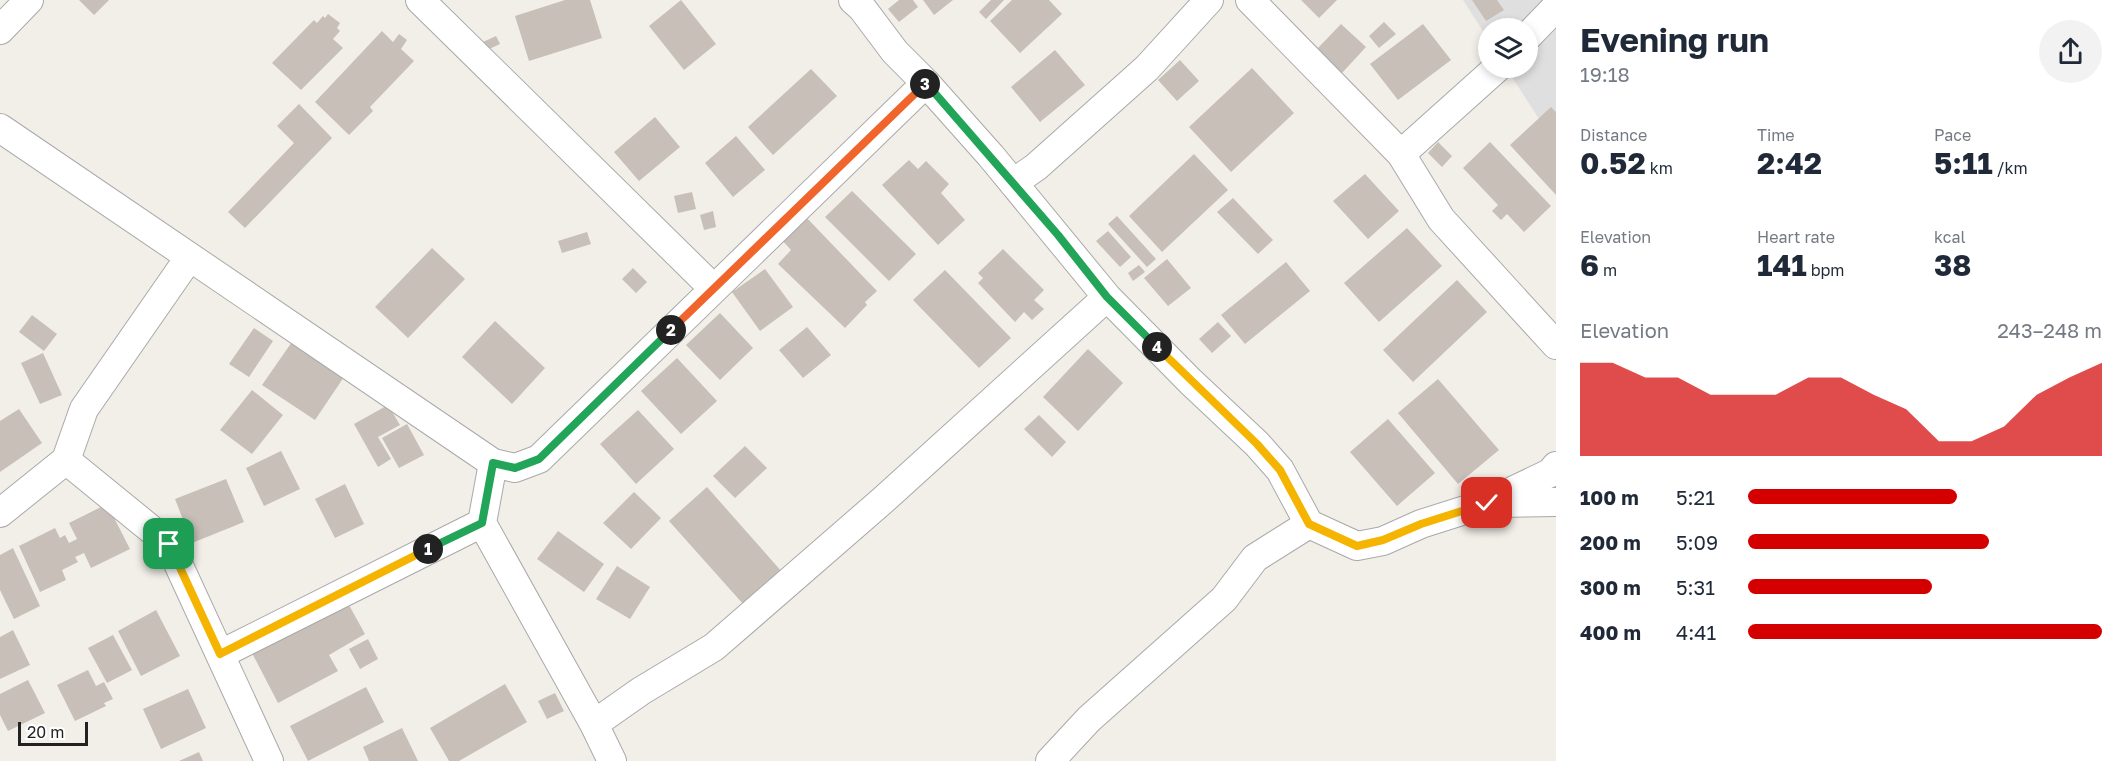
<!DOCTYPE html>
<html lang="en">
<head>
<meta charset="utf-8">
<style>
	:root { --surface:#fff; --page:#f2f2f3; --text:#1f2937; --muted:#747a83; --accent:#d40000 }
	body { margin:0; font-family:"Golos Text",sans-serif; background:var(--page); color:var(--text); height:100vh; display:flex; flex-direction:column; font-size:22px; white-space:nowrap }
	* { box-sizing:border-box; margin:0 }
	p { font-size:20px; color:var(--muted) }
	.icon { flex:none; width:33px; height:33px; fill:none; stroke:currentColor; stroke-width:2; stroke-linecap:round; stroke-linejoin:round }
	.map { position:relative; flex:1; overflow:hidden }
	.sheet { display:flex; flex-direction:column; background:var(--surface); width:570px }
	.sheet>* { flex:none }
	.buttons { position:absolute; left:1478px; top:18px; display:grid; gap:12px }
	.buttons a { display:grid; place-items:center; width:60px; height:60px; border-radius:50%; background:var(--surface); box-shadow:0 3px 9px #0003; font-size:30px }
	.scale { position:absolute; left:18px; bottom:15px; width:70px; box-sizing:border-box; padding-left:6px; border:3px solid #222; border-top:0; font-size:16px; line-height:21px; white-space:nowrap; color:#222; -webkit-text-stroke:4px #fff; paint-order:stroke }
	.pin { position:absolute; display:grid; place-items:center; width:51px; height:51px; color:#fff; margin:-26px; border-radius:12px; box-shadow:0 3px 9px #0006 }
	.km { position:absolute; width:30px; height:30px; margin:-15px; border-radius:50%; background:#222; color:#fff; font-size:16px; line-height:30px; text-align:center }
	.round { display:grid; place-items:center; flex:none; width:63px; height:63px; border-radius:32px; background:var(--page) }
	.summary { display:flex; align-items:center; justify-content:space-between; height:102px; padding:0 24px }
	h1 { font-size:33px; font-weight:700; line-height:45px }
	.stats { display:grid; grid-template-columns:repeat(3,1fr); gap:9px; height:102px; padding:6px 24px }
	.stats div { display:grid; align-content:center }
	.stats b { font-size:30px; font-weight:700 }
	.stats small { font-size:16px; font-weight:400 }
	.stats p { font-size:16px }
	.chart { height:168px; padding:12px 24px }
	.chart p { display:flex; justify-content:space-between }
	.chart svg { width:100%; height:108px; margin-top:6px; fill:var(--accent); opacity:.7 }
	ul { padding:0 24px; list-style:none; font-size:20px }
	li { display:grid; grid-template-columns:96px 72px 1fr; align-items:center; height:45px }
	li i { height:15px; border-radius:8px; background:var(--accent) }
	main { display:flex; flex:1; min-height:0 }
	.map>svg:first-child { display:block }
	.residential { fill:#e0dfdf }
	.building { fill:#c7bfb8 }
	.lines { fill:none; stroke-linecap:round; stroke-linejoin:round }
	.minor-casing { stroke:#a9a9a9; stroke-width:30 }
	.minor { stroke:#fff; stroke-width:28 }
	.split-1-casing { stroke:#fff; stroke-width:12 }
	.split-2-casing { stroke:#fff; stroke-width:12 }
	.split-3-casing { stroke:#fff; stroke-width:12 }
	.split-4-casing { stroke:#fff; stroke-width:12 }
	.split-5-casing { stroke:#fff; stroke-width:12 }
	.split-1 { stroke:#f5b400; stroke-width:8 }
	.split-2 { stroke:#22a559; stroke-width:8 }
	.split-3 { stroke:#f0652b; stroke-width:8 }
	.split-4 { stroke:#22a559; stroke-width:8 }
	.split-5 { stroke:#f5b400; stroke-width:8 }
</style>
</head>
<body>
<main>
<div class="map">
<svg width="1556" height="761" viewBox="0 0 1556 761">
	<rect width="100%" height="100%" fill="#f2efe9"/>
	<path class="residential" d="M1463,0H1556V145L1506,68H1527V28H1488V39Z"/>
	<path class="building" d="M79,0H109L94,15Z
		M565,0H590L602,38L529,61L515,16Z
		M681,0L716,44L684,70L649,26Z
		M899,0H913L918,7L899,22L888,9Z
		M923,0H953L934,15Z
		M991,0H1004L986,19L979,12Z
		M1012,0H1049L1062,14L1020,53L990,21Z
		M1301,0H1337L1319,18Z
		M1472,0H1497L1504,10L1486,21Z
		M328,14L340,23L337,28L340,31L333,39L343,48L301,90L272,63L314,20L317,23L323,16L325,18Z
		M1384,22L1396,34L1379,48L1369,36Z
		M1341,24L1366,47L1342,73L1317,49Z
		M1423,24L1451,60L1398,100L1370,64Z
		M382,31L393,42L399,34L407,40L401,49L414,61L370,107L373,111L349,135L315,102Z
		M496,36L500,44L487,50L483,42Z
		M1055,50L1085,85L1040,122L1011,87Z
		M1180,60L1199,81L1177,101L1158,80Z
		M1252,68L1294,113L1231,172L1189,127Z
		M811,69L837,96L773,155L748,127Z
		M299,104L332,138L245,228L228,212L294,143L277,126Z
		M1551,107L1556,112V195L1510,145Z
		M655,117L680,147L639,181L614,152Z
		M736,136L765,170L733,197L705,163Z
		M1438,142L1452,156L1442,167L1428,153Z
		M1490,142L1551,206L1524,232L1507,214L1501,220L1492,211L1498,205L1463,168Z
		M1194,154L1228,190L1162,252L1129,216Z
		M909,160L918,169L926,161L949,184L941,193L965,220L938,245L882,185Z
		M1365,174L1399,211L1368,239L1333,201Z
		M852,191L916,254L889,281L825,217Z
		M692,192L696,209L678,213L674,196Z
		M1233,198L1273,240L1258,254L1217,212Z
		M713,211L716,227L704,230L700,215Z
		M803,214L877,291L865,302L867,305L845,328L778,264L791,250L779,237Z
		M1117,216L1156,259L1147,267L1108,224Z
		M1407,228L1442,266L1379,322L1344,283Z
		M1108,231L1131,257L1120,267L1096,241Z
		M587,232L591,244L562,253L558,241Z
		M432,248L465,279L408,338L375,307Z
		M1003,249L1044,290L1034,300L1044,309L1032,320L1024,312L1015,322L978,283L983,278L978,273Z
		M1167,259L1191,288L1168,306L1144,278Z
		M1286,262L1310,291L1245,344L1221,315Z
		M1139,265L1145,272L1133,281L1128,273Z
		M633,268L647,282L636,293L622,279Z
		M765,269L793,307L760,331L732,292Z
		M945,270L1011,338L979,368L913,300Z
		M1457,280L1487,312L1413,382L1383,350Z
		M720,313L753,348L720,380L686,345Z
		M32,315L57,334L44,351L19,332Z
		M495,321L545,368L512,404L462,357Z
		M1218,322L1231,336L1212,353L1199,339Z
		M807,327L831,355L803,378L779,350Z
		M254,328L273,341L249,377L229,364Z
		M294,339L346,374L315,420L262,385Z
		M1088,349L1123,383L1078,431L1043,397Z
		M43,353L62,395L40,404L21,363Z
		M677,358L717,401L681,434L641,391Z
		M1438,379L1499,450L1458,484L1398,413Z
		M252,390L283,415L252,454L220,430Z
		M388,405L400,425L378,437L391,459L378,467L354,424Z
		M19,409L42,443L0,472V421Z
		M638,410L674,449L636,484L600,444Z
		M1039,415L1066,442L1052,457L1024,429Z
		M1388,419L1435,473L1397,506L1350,452Z
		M407,424L424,455L399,468L382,438Z
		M745,446L767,468L735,498L713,476Z
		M281,451L300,489L264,506L246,468Z
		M226,479L244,522L192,543L175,499Z
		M345,484L364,524L335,538L315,499Z
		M707,487L782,572L744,605L669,521Z
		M634,492L661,518L631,549L603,523Z
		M107,504L130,549L91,568L84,553L75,557L78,562L62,570L66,580L40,592L19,546L55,528L60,538L65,535L69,543L77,539L69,523Z
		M558,531L604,564L584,592L537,559Z
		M13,548L40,606L14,619L0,590V555Z
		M617,566L650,587L630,619L596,599Z
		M345,598L365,634L329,655L338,671L278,703L252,653Z
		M156,610L180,656L141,676L118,631Z
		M13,630L30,665L0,679V637Z
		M113,635L132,670L107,683L88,648Z
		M368,639L378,659L360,669L349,649Z
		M88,670L96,686L104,682L113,699L104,703L106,706L75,721L57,685Z
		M28,680L45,713L8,731L0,715V694Z
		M505,684L527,722L459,761H449L430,728Z
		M366,687L384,722L308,761L290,726Z
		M188,689L206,728L161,749L143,709Z
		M555,693L564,711L547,719L538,701Z
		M402,728L418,761H369L363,747Z
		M199,752L203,761H179Z"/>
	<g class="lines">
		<defs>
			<path id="minor" d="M420,0L714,289
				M853,0L862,8L895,52L926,83L991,156L1107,297L1191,382L1257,444L1280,470L1309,524
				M1250,0L1401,154L1441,219L1556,345
				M0,30L29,0
				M1527,37L1556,7
				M0,128L493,463L515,468L539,459L926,83
				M1401,154L1497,68
				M1013,183L1036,167L1147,68L1209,0
				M66,460L169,544L269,761
				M493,463L482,523L594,724L612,761
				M1498,503L1556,502
				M0,513L66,460L84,409L184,265
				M221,654L482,523
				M594,724L641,691L714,647L882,501L1107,297
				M1050,761L1089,719L1224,599L1255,558L1309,524L1357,546L1383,541L1421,524L1487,503L1550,473L1556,466"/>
		</defs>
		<use href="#minor" class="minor-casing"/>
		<use href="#minor" class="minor"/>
	</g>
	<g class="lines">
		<defs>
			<path id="split-1" d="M169,544L220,654L428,549"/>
			<path id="split-2" d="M428,549L482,523L493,463L515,468L539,459L671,330"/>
			<path id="split-3" d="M671,330L925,84"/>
			<path id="split-4" d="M925,84L926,83L1058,235L1107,297L1157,347"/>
			<path id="split-5" d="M1157,347L1257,444L1280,470L1309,524L1357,546L1383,540L1421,524L1487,503"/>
		</defs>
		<use href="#split-1" class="split-1-casing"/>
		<use href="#split-2" class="split-2-casing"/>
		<use href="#split-3" class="split-3-casing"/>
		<use href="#split-4" class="split-4-casing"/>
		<use href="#split-5" class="split-5-casing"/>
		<use href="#split-1" class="split-1"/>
		<use href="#split-2" class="split-2"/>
		<use href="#split-3" class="split-3"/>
		<use href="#split-4" class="split-4"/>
		<use href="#split-5" class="split-5"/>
	</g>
</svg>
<div class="buttons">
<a><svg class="icon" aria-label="layers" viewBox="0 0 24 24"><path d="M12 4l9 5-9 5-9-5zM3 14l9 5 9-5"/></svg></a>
</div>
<div class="scale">20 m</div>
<div class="pin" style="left:169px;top:544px;background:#1e9e55"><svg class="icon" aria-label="arrive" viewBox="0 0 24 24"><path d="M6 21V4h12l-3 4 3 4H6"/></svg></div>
<div class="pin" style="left:1487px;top:503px;background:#d93025"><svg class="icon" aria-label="check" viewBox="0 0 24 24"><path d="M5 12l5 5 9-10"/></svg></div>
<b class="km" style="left:428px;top:549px">1</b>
<b class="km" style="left:671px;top:330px">2</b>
<b class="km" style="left:925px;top:84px">3</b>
<b class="km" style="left:1157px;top:347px">4</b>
</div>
<section class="sheet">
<div class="summary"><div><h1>Evening run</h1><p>19:18</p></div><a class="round"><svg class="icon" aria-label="share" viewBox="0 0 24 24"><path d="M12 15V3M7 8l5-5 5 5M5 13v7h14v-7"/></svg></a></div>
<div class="stats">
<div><p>Distance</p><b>0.52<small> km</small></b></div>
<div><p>Time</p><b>2:42</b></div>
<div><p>Pace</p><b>5:11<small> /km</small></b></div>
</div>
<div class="stats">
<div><p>Elevation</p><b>6<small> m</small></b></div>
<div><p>Heart rate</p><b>141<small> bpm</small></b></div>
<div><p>kcal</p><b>38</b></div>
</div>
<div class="chart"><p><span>Elevation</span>243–248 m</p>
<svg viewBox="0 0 160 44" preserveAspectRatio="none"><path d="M0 44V6L10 6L20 12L30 12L40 19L50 19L60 19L70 12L80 12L90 19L100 25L110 38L120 38L130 32L140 19L150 12L160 6V44z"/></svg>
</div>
<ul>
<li><b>100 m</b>5:21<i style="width:59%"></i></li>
<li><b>200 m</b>5:09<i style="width:68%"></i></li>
<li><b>300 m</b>5:31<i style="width:52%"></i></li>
<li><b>400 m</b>4:41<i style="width:100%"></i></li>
</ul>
</section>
</main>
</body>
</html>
